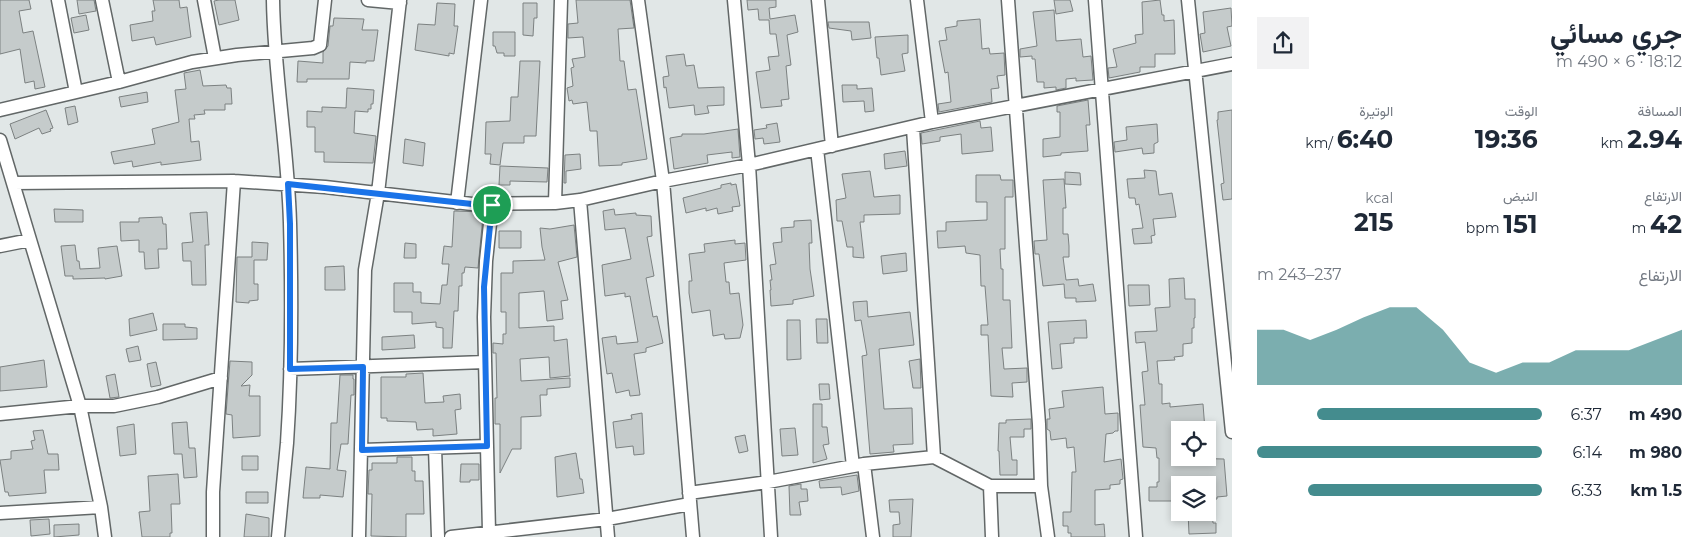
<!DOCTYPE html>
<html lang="ar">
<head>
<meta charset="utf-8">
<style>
	:root { --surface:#fff; --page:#f2f2f3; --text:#1f2937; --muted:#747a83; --accent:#448c8e }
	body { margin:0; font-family:Montserrat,Vazirmatn,sans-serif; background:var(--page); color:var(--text); direction:rtl; height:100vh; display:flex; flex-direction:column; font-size:19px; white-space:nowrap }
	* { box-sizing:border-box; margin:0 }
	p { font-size:16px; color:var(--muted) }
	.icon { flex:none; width:28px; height:28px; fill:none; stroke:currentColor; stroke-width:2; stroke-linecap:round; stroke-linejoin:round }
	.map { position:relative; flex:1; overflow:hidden; direction:ltr }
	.side { display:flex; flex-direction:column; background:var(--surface); width:475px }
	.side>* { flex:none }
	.buttons { position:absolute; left:1171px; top:421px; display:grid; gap:10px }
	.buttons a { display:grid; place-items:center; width:45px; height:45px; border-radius:0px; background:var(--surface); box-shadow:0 2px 8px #0003; font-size:25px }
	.pin { position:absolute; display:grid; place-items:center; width:42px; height:42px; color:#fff; margin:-21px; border:2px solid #fff; border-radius:50%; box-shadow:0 1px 5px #0007 }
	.round { display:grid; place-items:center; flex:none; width:52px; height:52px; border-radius:0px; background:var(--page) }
	.summary { display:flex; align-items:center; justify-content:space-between; height:85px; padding:0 25px }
	h1 { font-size:28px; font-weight:700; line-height:38px }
	.figures { display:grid; grid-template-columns:repeat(3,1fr); gap:8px; height:85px; padding:5px 25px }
	.figures div { display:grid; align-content:center }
	.figures b { font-size:25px; font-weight:700 }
	.figures small { font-size:14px; font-weight:400 }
	.figures p { font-size:14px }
	.chart { height:140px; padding:10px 25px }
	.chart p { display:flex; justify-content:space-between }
	.chart svg { width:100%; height:90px; margin-top:5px; fill:var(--accent); opacity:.7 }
	ul { padding:0 25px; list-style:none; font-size:16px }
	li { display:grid; grid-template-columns:80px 60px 1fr; align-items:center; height:38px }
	li i { height:12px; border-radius:6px; background:var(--accent) }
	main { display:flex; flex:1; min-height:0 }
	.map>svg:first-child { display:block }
	.building { fill:#c5cbcb; stroke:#7c8181 }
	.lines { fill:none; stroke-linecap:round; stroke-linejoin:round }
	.minor-casing { stroke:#626767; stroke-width:15 }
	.minor { stroke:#fff; stroke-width:12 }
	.route-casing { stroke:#fff; stroke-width:10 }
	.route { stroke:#1a73e8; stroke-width:6 }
</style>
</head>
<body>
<main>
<section class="side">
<div class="summary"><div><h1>جري مسائي</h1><p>18:12 · 6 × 490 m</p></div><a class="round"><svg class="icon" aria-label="share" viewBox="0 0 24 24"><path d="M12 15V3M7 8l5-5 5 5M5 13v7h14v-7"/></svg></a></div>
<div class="figures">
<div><p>المسافة</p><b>2.94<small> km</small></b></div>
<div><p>الوقت</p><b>19:36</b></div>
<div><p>الوتيرة</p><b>6:40<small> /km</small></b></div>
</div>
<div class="figures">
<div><p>الارتفاع</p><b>42<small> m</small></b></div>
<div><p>النبض</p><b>151<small> bpm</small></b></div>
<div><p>kcal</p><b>215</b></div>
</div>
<div class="chart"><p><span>الارتفاع</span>237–243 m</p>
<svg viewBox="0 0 160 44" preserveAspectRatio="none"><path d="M0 44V17L10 17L20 22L30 17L40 11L50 6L60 6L70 17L80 33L90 38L100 33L110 33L120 27L130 27L140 27L150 22L160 17V44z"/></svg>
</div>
<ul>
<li><b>490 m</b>6:37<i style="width:79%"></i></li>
<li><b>980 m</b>6:14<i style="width:100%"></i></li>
<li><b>1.5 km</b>6:33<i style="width:82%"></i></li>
</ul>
</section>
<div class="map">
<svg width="1232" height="537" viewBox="0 0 1232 537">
	<rect width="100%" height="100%" fill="#e1e7e7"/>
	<path class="building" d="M0,0H29L31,9L19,11L23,33L33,31L45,87L35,89L34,81L25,83L20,49L0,54Z
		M77,0H94L96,11L79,14Z
		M153,0H179L180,8L187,7L191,37L156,45L154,37L132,41L130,25L153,21L152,11H155Z
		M219,0H235L239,20L219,25L214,1Z
		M576,0H630L634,28L618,29L620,61H624L628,90L636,89L647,159L622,163V165L599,166L597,131H590L587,102L573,104L572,100L569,101L567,88L573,86L571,68L574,67L572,59L585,57L583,37L568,38V24L578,23Z
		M747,0H776V7L769,8L770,19L795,15L798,32L787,35L791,65L786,66L789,99L781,100L782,106L761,108L756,72L770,70L768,57L779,56L776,34H770L769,20H759L758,9L748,10Z
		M1054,0H1070L1073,11L1056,14Z
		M1160,0L1162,15H1164V21L1174,20L1175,54H1155V67H1140V72L1109,78L1108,68L1117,67L1113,49L1136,43L1135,35L1143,34L1142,2Z
		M437,3L455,4L454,26H458L454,54L449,53V56L415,50L418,24L435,25Z
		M523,3H537V18H534L533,36L523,35Z
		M1231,8L1232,26L1227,27L1231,46L1203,52L1200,34L1205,33L1203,12Z
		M1054,10L1056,41L1081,39L1083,57L1091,56L1093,80L1076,81V78L1066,79V88L1056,90V87L1044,88V82H1037L1035,59H1032V56L1020,57V49L1037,46L1033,12Z
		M86,15L89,30L74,33L71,18Z
		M334,18L364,19L362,30H378L374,61H366V63L350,62L349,79H307V82H297L298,61L323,63V52L328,46L330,26H333Z
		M980,19L982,49L989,48L990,54L1004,53L1005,75L997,76L999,88L991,89L992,102L939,112L938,104L951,102L948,72L945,73L939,41L947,40L945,28L957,26V21Z
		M828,22H869L871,38L852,40L851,31L829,28Z
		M493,32H515V56H504V53H497L495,46H493Z
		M908,35V53L902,54L905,71L881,75L879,58H877L875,37Z
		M684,54L686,66L694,65L698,88L724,87V105L707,106L709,113L695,115L694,105L669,108L666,87L664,88L663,77L669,76L666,56Z
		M520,61H540L536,136H524V143H503L500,165L490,164L491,154H485L486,122L510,121L511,97H518Z
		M200,70L203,86L226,85L227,88H231L232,104H225V110H204L205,114L194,115L195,119H189L191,142L199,141L201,160L161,165V162L133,167L132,161L114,164L111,152L155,144L152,129L179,122L175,90L186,89L184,73Z
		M842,85H857V89L872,88L874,111L865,112L864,101L843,102Z
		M347,88L374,90L373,104H371V109H368V112L355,111L354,133L376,136L373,163L324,162V152H315V127H307V111L322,112V107L346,108Z
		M147,92L148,102L121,107L119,97Z
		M1088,100L1090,125H1086L1088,151L1061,153V155L1043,157V139L1060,137V112H1057V106Z
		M75,106L78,122L68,125L65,108Z
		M46,110L53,128L50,129L51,131L42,134L39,128L15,139L10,124Z
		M1232,110V199L1223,200L1221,184L1224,183L1217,120H1218V112Z
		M980,121L981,128L991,127L993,151L962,154L961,134L940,137V141L922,144L921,133Z
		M777,123L780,142L764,144L763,138L755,139L754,130L767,128L766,125Z
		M1157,124L1158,142L1154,144V153L1143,154L1142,148L1115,152L1114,142L1127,140L1126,127Z
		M738,129L740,157L732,158V152L707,155L708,163L674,169L670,138L682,136V134H704Z
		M405,139L425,143L423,166L403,163Z
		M905,151L907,166L885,169L884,154Z
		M580,154L581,169L566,171V183H564L565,155Z
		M500,166L548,168L547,182L510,181V185H499Z
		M1144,170L1156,171L1159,195L1172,193L1176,217L1153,219L1155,235L1151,236L1152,243L1134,244L1132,229L1143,228L1139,204L1136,205L1135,198H1129L1127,179L1145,178Z
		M870,171L874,197L900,195V214L864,215V222H860L864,258L853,257V247H847L842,221H837L836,200L846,198L842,174Z
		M1065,172L1080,173L1081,185L1065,184Z
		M976,175H1000L1001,180H1013V197H1005V249H1000L1001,269H1003V300H1010L1012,348H1002L1004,369L1027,368V382L1012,383L1013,397L991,396L988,335H981V325H988L985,286H981L980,255L966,253L965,246L938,248L937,231H946V222L987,220V202H976Z
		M1064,179L1066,208H1063V234H1068L1069,246V257H1063L1066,280L1078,279L1079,286L1093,284L1096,301L1076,302V298H1065L1064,284L1043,286L1039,254H1035L1034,241L1047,240L1043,180Z
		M731,183V185L736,184L740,206L732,207L733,211L718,214L717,208L706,211V208L686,213L683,198L721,188V185Z
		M54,209L83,210V222H55Z
		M614,209L615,215L636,213V215L651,216L652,236L647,237L654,276L646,278L653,317L657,316L663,343L646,348V352L634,354L640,395L630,396L629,390L616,393L612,373L607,374L602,338L616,336L617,344L638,342L630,296L625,297V293L605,296L602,265L631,259L625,228L605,230L603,211Z
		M454,211L483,212V216L478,268L465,267L464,273H462V286H459L458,311H454L452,348H443V328L436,327V322L412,324V312H394V283H413V292H421V303L440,304L442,285H447L449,264H442L444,246L452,247Z
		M207,212L209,245H205L206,285H192L191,261H183L182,243L193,242L190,213Z
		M162,217L163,224H166L167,249H158L159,268L145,269L144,252H139V240L121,241L120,222H139V218Z
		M811,220L812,243H809L810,269L814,296L793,300V304L771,306L770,290H771L770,280H772L770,265L776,264L773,243L782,242L781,228L794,227V221Z
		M574,225L577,257L558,262L568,300L561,301L563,319L547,321L544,291L519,293V328L554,326V341L567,339L570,376L550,378L549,357L520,359L521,381L570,378V387L547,389V395H540L541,416L521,417V449H512L500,473V424H495V398H497L496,353H493V343L503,344V334H506V312H501V273H513V261L545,260L542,247L540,228L550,229Z
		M499,231H521V248H499Z
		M735,240V244L745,243L746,260L724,263L726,282H729L730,294L739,293L743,325L740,338L725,339L724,334L713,336L710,310L692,313L689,293V281H692L689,254L705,252L704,244Z
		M252,242L268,243L267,260H254V284H258V300L249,301V303L236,302L237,257H252Z
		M405,243L416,244V258H404Z
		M75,245L77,261H79L80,269L100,268L98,248L117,246L122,276L105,279V278L73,279V276H65L61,246Z
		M906,253L907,271L883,274L881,256Z
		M344,266L345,290H325V267Z
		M1184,278L1185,299H1195V318H1194V328H1192V343L1183,344V356L1174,357L1175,360L1157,361L1159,384H1162V404L1170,403V407L1203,404L1205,430H1180V458L1224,459L1227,496L1217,497V499L1208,500V485H1180V501H1149V487H1157V482H1159V458H1157L1156,448L1143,447L1140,405H1145L1142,372L1148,371L1145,342L1136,343L1135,332L1157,331L1155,308L1170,307L1169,279Z
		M1128,285H1149L1150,305L1129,306Z
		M867,301L868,317L910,312L914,345L879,349L884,409L912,408L913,444L893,445L894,452L870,454L862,356L867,355L861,320L855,321L853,302Z
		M153,313L157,330L130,336L129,319Z
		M816,319H827L828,343H817Z
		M787,320H800L801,359L787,360Z
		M1086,320L1087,338H1074V343L1060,344L1062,368L1052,369L1048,322Z
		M163,324H185V327L197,328V339L163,340Z
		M414,335L415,348L382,350V337Z
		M138,346L141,360L129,362L126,349Z
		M920,359L921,388H913L909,361Z
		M44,360L47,387L0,391V367Z
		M230,361L252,362V375L241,386L250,385L249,396H260V436L233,438L232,415L226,414Z
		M156,362L161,385L151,387L147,364Z
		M423,373L425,403L444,402L443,396L460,394L461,409L455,410L457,434L433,436V429L417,430L416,422L387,421V418H381V377H406V374Z
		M115,374L119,397L110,398L106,376Z
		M340,375H353V379H354V395H351L348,444H341L337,470L346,471L343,497L320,495V498H303L306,467L330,469L331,423H337Z
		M819,384H829L830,399L820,400Z
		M1103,387L1105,414L1118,413V431H1115L1113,433L1106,434L1104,462L1121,459L1123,479L1120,480V484L1110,485V489L1095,490V525L1104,524L1105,537H1071V533H1068V526H1063V512H1071L1072,472H1076L1074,447L1067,448L1066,438L1051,440L1050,431L1047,429V419H1050L1049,409L1064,407L1062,391Z
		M813,404H822V427H827L829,444L823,445L827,459L813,463Z
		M642,413L644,454L634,455L633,446L616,448L613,422L632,419L631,415Z
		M1031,419V429H1024V437H1010L1012,460H1017V475H1000L999,451H998L999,423H1006V420Z
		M187,422L189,448H195L197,477L184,478L182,454H174L172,423Z
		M134,424L136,454L120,456L117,427Z
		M795,428L798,455L782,456L780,429Z
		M43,430L48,454H58L59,470H44L46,493L9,496L8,492H5L0,460L11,459V451L33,449L31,441L35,440L33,431Z
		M745,435L748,451L739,453L735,437Z
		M576,453L580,479H582L584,493L557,497L555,457Z
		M242,456H258V470H242Z
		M397,457H412V471H415V481H423L424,514H406V537L371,536L372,494H368L369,470H372V463H397Z
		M461,464H479V480H470V482H460Z
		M178,474L180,504H171L172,533H170V537H142L139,512L150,511L148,476Z
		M857,475L859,491L842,495L841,487L820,488L819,481Z
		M801,484V489H807L808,501L799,502L801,515H790L789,486Z
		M246,492H268V503H246Z
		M913,499L911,537H893V525L900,524L899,512H890L889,500Z
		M1188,512H1212L1213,523H1216V533L1189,534Z
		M246,514L269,518V537H244Z
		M49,519L50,534L31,536L30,520Z
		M79,524V535L54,537V525Z"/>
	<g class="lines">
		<defs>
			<path id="minor" d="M58,0L76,92
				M102,0L119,82
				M204,0L215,58
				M273,0C274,75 288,148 290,223C292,296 292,370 287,443C284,474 281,506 278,537
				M368,0L400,3
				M638,0L663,181L693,537
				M734,0L749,165L771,537
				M818,0L832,146
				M917,0L932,122
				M1008,0L1039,424L1041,486L1048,537
				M1095,0L1136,537
				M1188,0L1232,432
				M0,110L119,82L192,62L237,55L313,48L320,45L325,0
				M913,128L934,457
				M0,140L80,406L101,507L105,537
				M817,149L853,466
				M13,183L234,181L325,187L472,204L555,203L580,200L663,181L749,165L932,122L1232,64
				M580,200L608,537
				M457,203L481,0
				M555,203L561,0
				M0,246L30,240
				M290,369L485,362
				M0,414L80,406H114L158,397L221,378
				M435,448L438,537
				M362,450L487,446
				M864,464L873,537
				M990,486L992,537
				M689,493L768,482L864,464L934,457L990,486H1041
				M0,513L101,507
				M489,532L484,317L486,261L492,205
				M213,537V492L234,181
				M359,537L365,270L378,193L400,0
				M451,537L607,519L690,504"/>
		</defs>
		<use href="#minor" class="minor-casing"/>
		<use href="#minor" class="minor"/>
	</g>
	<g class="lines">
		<defs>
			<path id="route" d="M288,184L472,204L492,205L484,287L487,446L362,450L363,367L290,369V224Z"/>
		</defs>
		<use href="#route" class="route-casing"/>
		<use href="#route" class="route"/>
	</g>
</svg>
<div class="buttons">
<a><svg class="icon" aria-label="locate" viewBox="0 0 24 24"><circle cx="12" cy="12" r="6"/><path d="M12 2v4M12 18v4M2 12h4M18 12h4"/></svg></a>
<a><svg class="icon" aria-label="layers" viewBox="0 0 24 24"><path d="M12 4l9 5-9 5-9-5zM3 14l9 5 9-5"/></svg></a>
</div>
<div class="pin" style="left:492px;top:205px;background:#1e9e55"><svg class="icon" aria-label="arrive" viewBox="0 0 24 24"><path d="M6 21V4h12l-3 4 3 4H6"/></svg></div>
</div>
</main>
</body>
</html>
